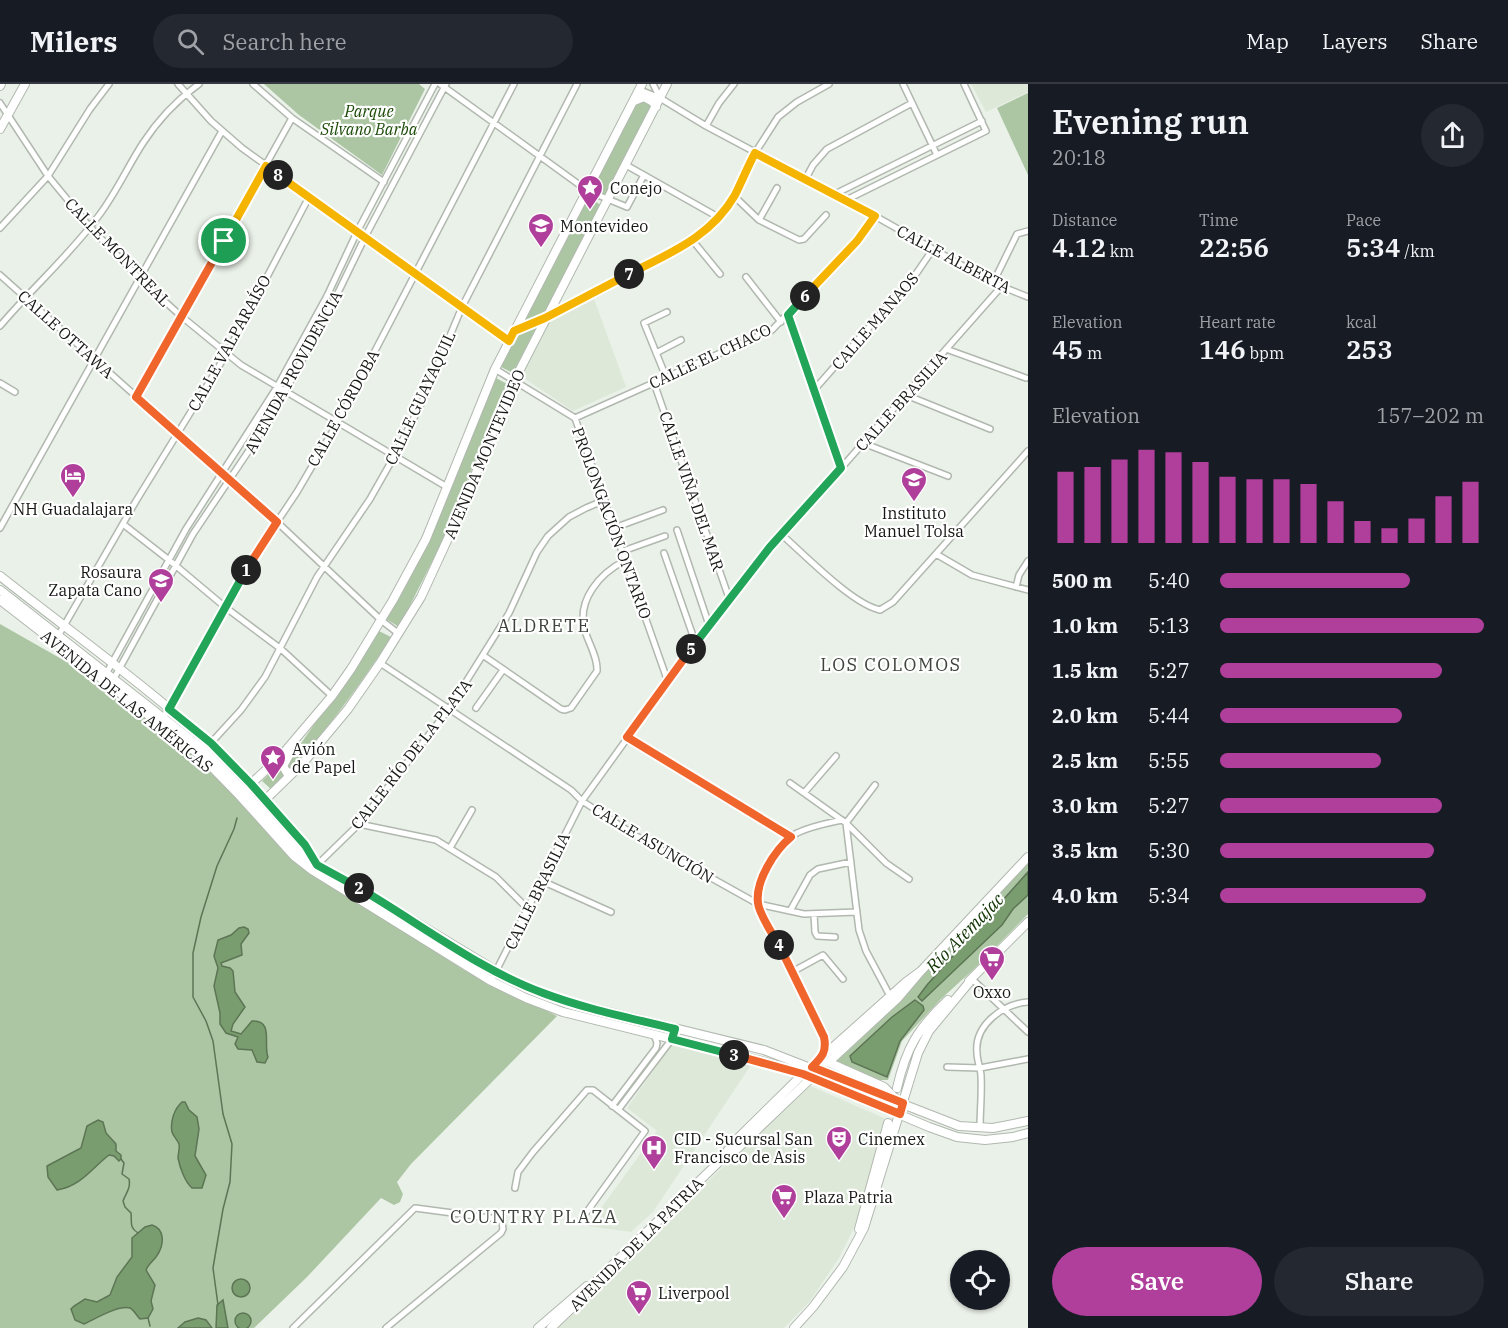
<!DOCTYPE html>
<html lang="en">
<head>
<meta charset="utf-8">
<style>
	:root { --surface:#171b24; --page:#242831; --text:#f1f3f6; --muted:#9ea1a6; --line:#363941; --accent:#af3f9b }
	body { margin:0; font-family:"IBM Plex Serif",serif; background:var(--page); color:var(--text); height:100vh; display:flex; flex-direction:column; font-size:22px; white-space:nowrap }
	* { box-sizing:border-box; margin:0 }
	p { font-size:20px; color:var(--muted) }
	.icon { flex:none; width:33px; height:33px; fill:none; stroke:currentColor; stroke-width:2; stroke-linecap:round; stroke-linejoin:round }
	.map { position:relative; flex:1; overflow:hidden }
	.sheet { display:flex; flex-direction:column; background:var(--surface); width:480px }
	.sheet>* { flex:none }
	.controls { position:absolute; left:950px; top:1166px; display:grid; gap:12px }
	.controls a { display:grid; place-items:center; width:60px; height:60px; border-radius:50%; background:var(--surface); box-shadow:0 2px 4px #0004; font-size:30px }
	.pin { position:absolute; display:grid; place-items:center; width:51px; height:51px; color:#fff; margin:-26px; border:3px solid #fff; border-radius:50%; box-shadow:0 2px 6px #0007 }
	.km { position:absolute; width:30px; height:30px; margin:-15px; border-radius:50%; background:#222; color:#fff; font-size:16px; line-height:30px; text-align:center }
	.round { display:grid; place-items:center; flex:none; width:63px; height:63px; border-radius:32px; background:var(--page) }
	.head { display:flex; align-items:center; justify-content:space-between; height:102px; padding:0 24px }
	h1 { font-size:33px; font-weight:600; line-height:45px }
	.stats { display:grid; grid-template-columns:repeat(3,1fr); gap:9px; height:102px; padding:6px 24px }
	.stats div { display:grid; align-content:center }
	.stats b { font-size:26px; font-weight:600 }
	.stats small { font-size:16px; font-weight:400 }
	.stats p { font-size:16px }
	.chart { height:168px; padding:12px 24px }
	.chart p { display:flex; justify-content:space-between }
	.chart svg { width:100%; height:108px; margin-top:6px; stroke:var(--accent); stroke-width:6 }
	.action { display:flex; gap:12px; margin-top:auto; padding:12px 24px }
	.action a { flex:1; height:69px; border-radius:36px; background:var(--accent); color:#fff; font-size:24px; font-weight:600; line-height:69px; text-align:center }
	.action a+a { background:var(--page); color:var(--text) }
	ul { padding:0 24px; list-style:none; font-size:20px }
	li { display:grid; grid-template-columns:96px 72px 1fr; align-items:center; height:45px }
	li i { height:15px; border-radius:8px; background:var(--accent) }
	header { display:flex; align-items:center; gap:36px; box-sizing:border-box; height:84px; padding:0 30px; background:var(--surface); border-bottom:2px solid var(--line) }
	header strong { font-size:28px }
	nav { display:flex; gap:33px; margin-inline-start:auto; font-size:21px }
	.search { width:420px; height:54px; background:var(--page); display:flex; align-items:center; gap:15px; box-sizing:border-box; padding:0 21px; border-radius:33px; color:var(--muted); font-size:22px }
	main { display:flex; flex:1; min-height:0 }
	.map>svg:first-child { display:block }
	.built { fill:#dde8d9 }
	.green { fill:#acc6a4 }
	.water { fill:#7a9d6f; stroke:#5c7554; stroke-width:1.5 }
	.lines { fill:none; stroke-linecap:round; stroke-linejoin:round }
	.stream { stroke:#5c7554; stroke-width:1.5 }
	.canal { stroke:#7a9d6f; stroke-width:6 }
	.street-casing { stroke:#b1b8af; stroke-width:8 }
	.secondary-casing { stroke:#b1b8af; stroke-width:10 }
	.primary-casing { stroke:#b1b8af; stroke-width:10 }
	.street { stroke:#fff; stroke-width:5 }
	.secondary { stroke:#fff; stroke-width:8 }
	.primary { stroke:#fff; stroke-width:8 }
	.split-1-casing { stroke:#fff; stroke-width:12 }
	.split-2-casing { stroke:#fff; stroke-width:12 }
	.split-3-casing { stroke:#fff; stroke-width:12 }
	.split-4-casing { stroke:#fff; stroke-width:12 }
	.split-5-casing { stroke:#fff; stroke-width:12 }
	.split-6-casing { stroke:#fff; stroke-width:12 }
	.split-7-casing { stroke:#fff; stroke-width:12 }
	.split-8-casing { stroke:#fff; stroke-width:12 }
	.split-9-casing { stroke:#fff; stroke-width:12 }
	.split-1 { stroke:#f0652b; stroke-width:8 }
	.split-2 { stroke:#22a559; stroke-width:8 }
	.split-3 { stroke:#22a559; stroke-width:8 }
	.split-4 { stroke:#f0652b; stroke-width:8 }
	.split-5 { stroke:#f0652b; stroke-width:8 }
	.split-6 { stroke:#22a559; stroke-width:8 }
	.split-7 { stroke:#f5b400; stroke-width:8 }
	.split-8 { stroke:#f5b400; stroke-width:8 }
	.split-9 { stroke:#f5b400; stroke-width:8 }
	.labels { text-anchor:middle; stroke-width:4.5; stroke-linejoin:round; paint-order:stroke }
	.park-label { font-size:16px; font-style:italic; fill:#1c4a07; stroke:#fff }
	.poi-label { font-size:16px; fill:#161815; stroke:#fff; text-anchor:start }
	.street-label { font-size:16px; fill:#161815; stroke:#fff }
	.neighbourhood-label { font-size:18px; letter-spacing:1.5px; fill:#3e433c; stroke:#fff }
	.water-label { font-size:18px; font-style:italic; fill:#103302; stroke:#fff }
</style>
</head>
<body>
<header>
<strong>Milers</strong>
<div class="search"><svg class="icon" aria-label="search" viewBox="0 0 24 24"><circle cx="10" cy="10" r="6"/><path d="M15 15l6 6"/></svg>Search here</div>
<nav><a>Map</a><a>Layers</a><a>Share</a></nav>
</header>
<main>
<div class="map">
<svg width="1028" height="1244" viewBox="0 0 1028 1244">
	<rect width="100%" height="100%" fill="#eaf1e8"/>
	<path class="built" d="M971,0H1028V8L986,28Z
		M593,212L626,303L573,327L521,292L550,235Z
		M672,960L753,978L653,1128L631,1148L588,1142L657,1047L627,1024Z
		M808,1001L886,1035L862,1119L853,1146L839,1174L810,1217L784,1244H552L701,1104Z"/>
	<path class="green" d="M264,0H419L425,5L382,91L299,31Z
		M1028,9V91L997,24Z
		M643,15L653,19L605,111L593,104L638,17Z
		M589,113L602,122L544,230L522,238Z
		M536,244L513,289L501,283L518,250Z
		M496,294L507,300L440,462L399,543L386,535L430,455Z
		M0,540L72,581L100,605L118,616L180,649L292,776L464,886L557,932L411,1080L397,1098L403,1110L400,1118L394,1121L381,1114L307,1193L254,1244H0Z
		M379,547L391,553C361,600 328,645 290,686L286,681L320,632L349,596Z
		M284,675L280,684L286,691L271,705L262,697Z
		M1028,778V830L975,884L941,915L902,957L888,996H876L837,977L882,935Z"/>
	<path class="water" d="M1028,788V811L1013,825L1002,841L922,917L918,913L927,901Z
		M244,843L248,845L249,849L241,860L242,871L221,879L222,882L230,884L233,887L235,908L245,923L233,940L231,947L241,950L252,937C274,936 263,960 268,973L265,979L257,978L252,966L238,965L235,960L238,953L226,949L220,940V929L214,902L218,884L214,872L218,856L231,851L239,844Z
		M915,916L923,922L924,926L900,957L887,993L852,978L850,972L892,933Z
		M182,1018H185L189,1026L197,1033L199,1045L195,1072L206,1091L202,1104H192C185,1098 180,1084 178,1074C178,1069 180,1065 179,1060C177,1055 173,1052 172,1048C170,1038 174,1025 182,1018Z
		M98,1036L103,1038L106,1049L116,1060V1067L121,1071V1075L119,1077L114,1072L109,1071C92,1084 80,1103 57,1106L48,1093L47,1082L81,1064L87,1042Z
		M152,1141C165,1145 164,1160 158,1170C155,1176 149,1179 146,1186L155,1201L151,1217L153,1225L148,1234L140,1235C137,1232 134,1226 130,1224C118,1221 95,1235 84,1240L75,1236L71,1225L74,1222L85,1215L97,1218L110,1211L117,1193L132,1173V1154L145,1143Z
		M232 1204a9 9 0 1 1 18 0a9 9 0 1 1-18 0Z
		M223,1216L228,1244H216L217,1221Z
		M235 1237a8 8 0 1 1 16 0a8 8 0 1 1-16 0Z
		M198,1234L206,1236L212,1244H178L185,1238Z"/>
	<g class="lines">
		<path class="stream" d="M121,1075L124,1079L122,1090L129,1095C131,1104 126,1109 123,1117L125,1123L131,1129C132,1139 129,1143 138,1149
			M218,1221L213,1184L223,1125L230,1098L232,1060L223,1030L213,957L206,937L193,913V869L201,833L217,782L234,745L237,734
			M148,1234L150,1242"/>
		<path class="canal" d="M253,708L274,734"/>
		<defs>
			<path id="street" d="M178,0L211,37L242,64L509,257
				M253,0L292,34L384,98
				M440,0L588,107L627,123L644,91
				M653,0L660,14
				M903,0L937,71
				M640,6L660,14L706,42L875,132L993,199L1028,213
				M0,19L48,92L90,143L140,195L181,232L241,281L447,403
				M706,42L719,19L734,0
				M626,81L718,133
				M805,96L813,81L827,65L912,19
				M833,111L982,37
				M734,112L759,136L799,156L804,155L826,131
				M844,117L986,47L964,0
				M759,136L777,104
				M0,144L48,92L90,25L109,0
				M693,157L720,190
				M0,191L277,438L381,536L399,550
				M746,193L781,238
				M993,199L1017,150L1028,147
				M788,231L841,384
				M0,242C32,204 71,170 100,130C117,107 128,82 143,59C158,36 177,16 199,0
				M516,246L545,234L676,167L702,150L718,133L734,112L755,69L778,33L797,18L829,0
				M946,265L1026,294
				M656,269L681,256
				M495,285L575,334L668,598
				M666,293L644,239L667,228
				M0,299L15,308
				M654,299L729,514
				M814,306L916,190L933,165
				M906,311L990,345
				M136,313L292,34
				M575,334L772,246L857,157L875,132
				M863,359L948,392
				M123,440L169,476L225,523L281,565L332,612
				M0,444L222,47
				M614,444L663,426
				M677,446L709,541
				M782,451C805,471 852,520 880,526L893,518L1028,367
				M623,467L665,452
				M664,469L692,549L694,561
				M936,470L972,491L1028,506
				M1016,503L1019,491L1028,477
				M57,554L136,417L227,269L309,113
				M484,572L561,625L565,626L571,624L597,587C598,574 589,560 585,547C576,516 600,489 626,476
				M380,579L571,706L582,717L638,753L758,820L822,945L825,959L823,971
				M106,590L186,445L277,303L327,212L357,148L435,0
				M112,598L193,450L270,335L334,217L365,153L446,0
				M476,624L503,586
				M162,636L249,480L297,408L338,338L514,0
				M627,653L791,753
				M209,661L241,626L265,593L317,493L370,415L395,371L423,316L462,223L577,0
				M790,699L846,739L886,779L909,795
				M875,701L846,739L859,846L866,867L890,912
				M804,709L836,672
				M359,740L436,756L496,793L528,825
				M450,764L472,726
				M317,781L359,740L449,625L509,529L537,468L548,452L569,433L586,424L605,416
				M542,797L611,828
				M758,820C760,794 772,762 797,749C811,742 828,739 842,736
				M758,820L804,830L857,828
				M790,827L810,791L818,785L851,778
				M814,830L815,848L817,852L835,853
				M792,888L823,871L843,895
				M972,895L1028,948
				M491,897L582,717L709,541L769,463L782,451L1001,203
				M947,983L980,984L1028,975
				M612,1022L656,964L657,959L654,950
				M618,1026L672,955L675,945
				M980,1044C980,1027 982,1010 981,992C981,985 977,977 977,969C974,941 1003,920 1028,918
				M515,1104L518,1088L533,1068L587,1006H593L645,1047L581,1136
				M293,1244L415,1124L498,1135L502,1138L503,1145L501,1149L386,1244"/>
			<path id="secondary" d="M0,2L1,0
				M634,17L644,13L653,18L656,23
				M0,45L25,0
				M0,492C92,565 191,632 269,720C285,739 302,756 315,778
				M0,506L204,666L244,707L298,768L331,790L361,805L503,891L541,909L580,921L764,966L959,1042L993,1044L1028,1037
				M0,516L200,671L239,711L294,772L312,786L491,897L526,914L563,928L769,979L803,990L929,1043L957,1053L985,1056L1013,1053L1028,1049
				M293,688L287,689L283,682L293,664
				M240,710L281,672L332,612L351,585L393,516L426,455L495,285L642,0
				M265,716L303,679L348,625L380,579L421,513L457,435L514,297L667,0
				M813,983L825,978L830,979L884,1003L895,1014"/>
			<path id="primary" d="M969,897L1028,838
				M831,976L898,914L921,887L1028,773
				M897,1004C906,964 918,944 948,916
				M729,1071L738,1064L808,997
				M859,1145L888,1039
				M538,1244L587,1202
				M551,1244L580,1216L598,1195L721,1076L733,1059L803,990L906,898L921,887
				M794,1244L813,1223L843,1183L864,1144L918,969L929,947L972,895"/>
		</defs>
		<use href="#street" class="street-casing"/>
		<use href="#secondary" class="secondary-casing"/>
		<use href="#primary" class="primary-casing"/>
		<use href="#street" class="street"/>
		<use href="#secondary" class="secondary"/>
		<use href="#primary" class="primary"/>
	</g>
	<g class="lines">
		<defs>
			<path id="split-1" d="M224,157L136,313L277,438L246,486"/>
			<path id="split-2" d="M246,486L169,625L211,659L251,700L305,761L317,781L359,804"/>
			<path id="split-3" d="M359,804C419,839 478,885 543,909C585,925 631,934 675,945L672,955L734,971"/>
			<path id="split-4" d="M734,971L803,990L900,1030L903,1019L812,983C822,973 827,968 824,953L779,861"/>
			<path id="split-5" d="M691,565L627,653L791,753C775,766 755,797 758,819C759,830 773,851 779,861"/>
			<path id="split-6" d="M691,565L770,463L841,384L788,231L805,212"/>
			<path id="split-7" d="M629,190C670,169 711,153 735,111C742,97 748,82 755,69L875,132L857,157L805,212"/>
			<path id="split-8" d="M278,91L509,257L514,247L545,234L629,190"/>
			<path id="split-9" d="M224,157L266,82L278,91"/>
		</defs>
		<use href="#split-1" class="split-1-casing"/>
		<use href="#split-2" class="split-2-casing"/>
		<use href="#split-3" class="split-3-casing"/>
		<use href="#split-4" class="split-4-casing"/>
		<use href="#split-5" class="split-5-casing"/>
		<use href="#split-6" class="split-6-casing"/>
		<use href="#split-7" class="split-7-casing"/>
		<use href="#split-8" class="split-8-casing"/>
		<use href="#split-9" class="split-9-casing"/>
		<use href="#split-1" class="split-1"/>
		<use href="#split-2" class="split-2"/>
		<use href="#split-3" class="split-3"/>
		<use href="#split-4" class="split-4"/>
		<use href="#split-5" class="split-5"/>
		<use href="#split-6" class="split-6"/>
		<use href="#split-7" class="split-7"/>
		<use href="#split-8" class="split-8"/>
		<use href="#split-9" class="split-9"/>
	</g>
	<defs>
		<symbol id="sight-pin" viewBox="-11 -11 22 30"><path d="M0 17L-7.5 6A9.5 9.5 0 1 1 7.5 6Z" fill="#af3f9b" stroke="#fff"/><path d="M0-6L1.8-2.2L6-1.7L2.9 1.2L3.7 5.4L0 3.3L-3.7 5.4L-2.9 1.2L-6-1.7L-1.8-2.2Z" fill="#fff"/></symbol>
		<symbol id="school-pin" viewBox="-11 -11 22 30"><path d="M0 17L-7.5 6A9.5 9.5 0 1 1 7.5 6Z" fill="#af3f9b" stroke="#fff"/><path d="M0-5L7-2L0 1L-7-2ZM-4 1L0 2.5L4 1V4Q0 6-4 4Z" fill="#fff"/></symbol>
		<symbol id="hotel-pin" viewBox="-11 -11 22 30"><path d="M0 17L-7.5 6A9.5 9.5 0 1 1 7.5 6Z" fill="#af3f9b" stroke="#fff"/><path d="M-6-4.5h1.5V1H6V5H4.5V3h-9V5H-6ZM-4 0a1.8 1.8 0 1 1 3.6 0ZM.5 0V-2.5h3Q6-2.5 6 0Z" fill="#fff"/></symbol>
		<symbol id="supermarket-pin" viewBox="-11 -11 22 30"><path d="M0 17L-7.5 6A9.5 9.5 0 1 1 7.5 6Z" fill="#af3f9b" stroke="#fff"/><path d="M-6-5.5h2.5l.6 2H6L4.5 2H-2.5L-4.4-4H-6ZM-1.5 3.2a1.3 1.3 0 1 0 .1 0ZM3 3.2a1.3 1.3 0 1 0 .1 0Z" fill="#fff"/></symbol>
		<symbol id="theatre-pin" viewBox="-11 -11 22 30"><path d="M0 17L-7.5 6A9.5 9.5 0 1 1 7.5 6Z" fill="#af3f9b" stroke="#fff"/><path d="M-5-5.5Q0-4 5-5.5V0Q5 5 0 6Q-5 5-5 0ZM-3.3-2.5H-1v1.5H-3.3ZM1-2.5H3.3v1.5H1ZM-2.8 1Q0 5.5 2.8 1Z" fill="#fff"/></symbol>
		<symbol id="hospital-pin" viewBox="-11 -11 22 30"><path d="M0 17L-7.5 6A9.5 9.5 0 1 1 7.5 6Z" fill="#af3f9b" stroke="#fff"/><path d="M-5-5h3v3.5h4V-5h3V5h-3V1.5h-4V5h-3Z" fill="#fff"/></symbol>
	</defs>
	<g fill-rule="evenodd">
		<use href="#sight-pin" x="575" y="89" width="30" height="40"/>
		<use href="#school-pin" x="526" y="127" width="30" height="40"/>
		<use href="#hotel-pin" x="58" y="377" width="30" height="40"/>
		<use href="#school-pin" x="899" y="381" width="30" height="40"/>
		<use href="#school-pin" x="146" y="482" width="30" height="40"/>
		<use href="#sight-pin" x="258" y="659" width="30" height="40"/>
		<use href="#supermarket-pin" x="977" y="860" width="30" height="40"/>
		<use href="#theatre-pin" x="824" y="1040" width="30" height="40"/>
		<use href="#hospital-pin" x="639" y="1049" width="30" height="40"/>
		<use href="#supermarket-pin" x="769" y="1098" width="30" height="40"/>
		<use href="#supermarket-pin" x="624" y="1194" width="30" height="40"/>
	</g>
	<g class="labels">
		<g class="park-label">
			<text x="369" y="33">Parque<tspan x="369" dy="18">Silvano Barba</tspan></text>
		</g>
		<g class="poi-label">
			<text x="610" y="110">Conejo</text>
			<text x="560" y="148">Montevideo</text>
			<text x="73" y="431" text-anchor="middle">NH Guadalajara</text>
			<text x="914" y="435" text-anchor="middle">Instituto<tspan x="914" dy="18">Manuel Tolsa</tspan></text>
			<text x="142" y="494" text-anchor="end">Rosaura<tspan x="142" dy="18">Zapata Cano</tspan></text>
			<text x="292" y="671">Avión<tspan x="292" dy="18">de Papel</tspan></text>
			<text x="992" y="914" text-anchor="middle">Oxxo</text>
			<text x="674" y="1061">CID - Sucursal San<tspan x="674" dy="18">Francisco de Asis</tspan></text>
			<text x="858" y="1061">Cinemex</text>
			<text x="804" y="1119">Plaza Patria</text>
			<text x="658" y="1215">Liverpool</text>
		</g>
		<g class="street-label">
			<text transform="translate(118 168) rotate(46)" y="6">CALLE MONTREAL</text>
			<text transform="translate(954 175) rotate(28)" y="6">CALLE ALBERTA</text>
			<text transform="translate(875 237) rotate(-49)" y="6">CALLE MANAOS</text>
			<text transform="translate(66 250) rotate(42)" y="6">CALLE OTTAWA</text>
			<text transform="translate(229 259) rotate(-61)" y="6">CALLE VALPARAÍSO</text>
			<text transform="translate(710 272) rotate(-25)" y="6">CALLE EL CHACO</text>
			<text transform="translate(293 288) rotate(-61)" y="6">AVENIDA PROVIDENCIA</text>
			<text transform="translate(420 314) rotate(-65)" y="6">CALLE GUAYAQUIL</text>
			<text transform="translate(901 317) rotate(-48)" y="6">CALLE BRASILIA</text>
			<text transform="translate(343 324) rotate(-61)" y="6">CALLE CÓRDOBA</text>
			<text transform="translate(484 370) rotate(-67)" y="6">AVENIDA MONTEVIDEO</text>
			<text transform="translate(692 407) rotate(71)" y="6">CALLE VIÑA DEL MAR</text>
			<text transform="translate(612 439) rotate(70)" y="6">PROLONGACIÓN ONTARIO</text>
			<text transform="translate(127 617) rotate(39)" y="6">AVENIDA DE LAS AMÉRICAS</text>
			<text transform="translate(411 670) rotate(-52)" y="6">CALLE RÍO DE LA PLATA</text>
			<text transform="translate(653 759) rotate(31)" y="6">CALLE ASUNCIÓN</text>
			<text transform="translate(537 807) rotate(-64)" y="6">CALLE BRASILIA</text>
			<text transform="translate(636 1160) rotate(-45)" y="6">AVENIDA DE LA PATRIA</text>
		</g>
		<g class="neighbourhood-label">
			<text x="544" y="548">ALDRETE</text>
			<text x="891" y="587">LOS COLOMOS</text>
			<text x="534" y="1139">COUNTRY PLAZA</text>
		</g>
		<g class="water-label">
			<text transform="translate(965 849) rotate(-46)" y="6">Río Atemajac</text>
		</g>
	</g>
</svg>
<div class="controls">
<a><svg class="icon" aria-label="locate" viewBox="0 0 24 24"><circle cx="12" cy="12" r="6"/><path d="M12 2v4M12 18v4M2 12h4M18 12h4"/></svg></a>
</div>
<div class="pin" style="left:224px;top:157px;background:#1e9e55"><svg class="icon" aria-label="arrive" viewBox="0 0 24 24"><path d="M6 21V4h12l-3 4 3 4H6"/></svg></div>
<b class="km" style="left:246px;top:486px">1</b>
<b class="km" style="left:359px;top:804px">2</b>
<b class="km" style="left:734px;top:971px">3</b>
<b class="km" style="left:779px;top:861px">4</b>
<b class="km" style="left:691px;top:565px">5</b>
<b class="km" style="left:805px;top:212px">6</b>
<b class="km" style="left:629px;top:190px">7</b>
<b class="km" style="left:278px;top:91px">8</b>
</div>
<section class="sheet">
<div class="head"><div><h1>Evening run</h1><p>20:18</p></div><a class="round"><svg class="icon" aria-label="share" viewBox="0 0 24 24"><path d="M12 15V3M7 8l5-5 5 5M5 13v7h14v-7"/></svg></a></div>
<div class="stats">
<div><p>Distance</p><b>4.12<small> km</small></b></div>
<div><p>Time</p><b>22:56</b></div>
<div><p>Pace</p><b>5:34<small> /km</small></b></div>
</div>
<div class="stats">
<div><p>Elevation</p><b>45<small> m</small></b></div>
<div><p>Heart rate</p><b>146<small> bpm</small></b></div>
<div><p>kcal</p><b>253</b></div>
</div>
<div class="chart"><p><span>Elevation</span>157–202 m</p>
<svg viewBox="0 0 160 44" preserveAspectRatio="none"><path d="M5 44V15M15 44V13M25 44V10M35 44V6M45 44V7M55 44V11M65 44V17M75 44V18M85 44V18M95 44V20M105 44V27M115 44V35M125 44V38M135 44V34M145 44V25M155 44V19"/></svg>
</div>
<ul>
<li><b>500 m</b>5:40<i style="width:72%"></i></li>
<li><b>1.0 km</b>5:13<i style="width:100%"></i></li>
<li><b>1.5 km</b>5:27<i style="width:84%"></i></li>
<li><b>2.0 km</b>5:44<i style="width:69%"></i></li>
<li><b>2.5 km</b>5:55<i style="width:61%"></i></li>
<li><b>3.0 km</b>5:27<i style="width:84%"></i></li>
<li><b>3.5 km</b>5:30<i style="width:81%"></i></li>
<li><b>4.0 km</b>5:34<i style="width:78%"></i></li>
</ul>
<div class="action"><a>Save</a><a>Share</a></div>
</section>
</main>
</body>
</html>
